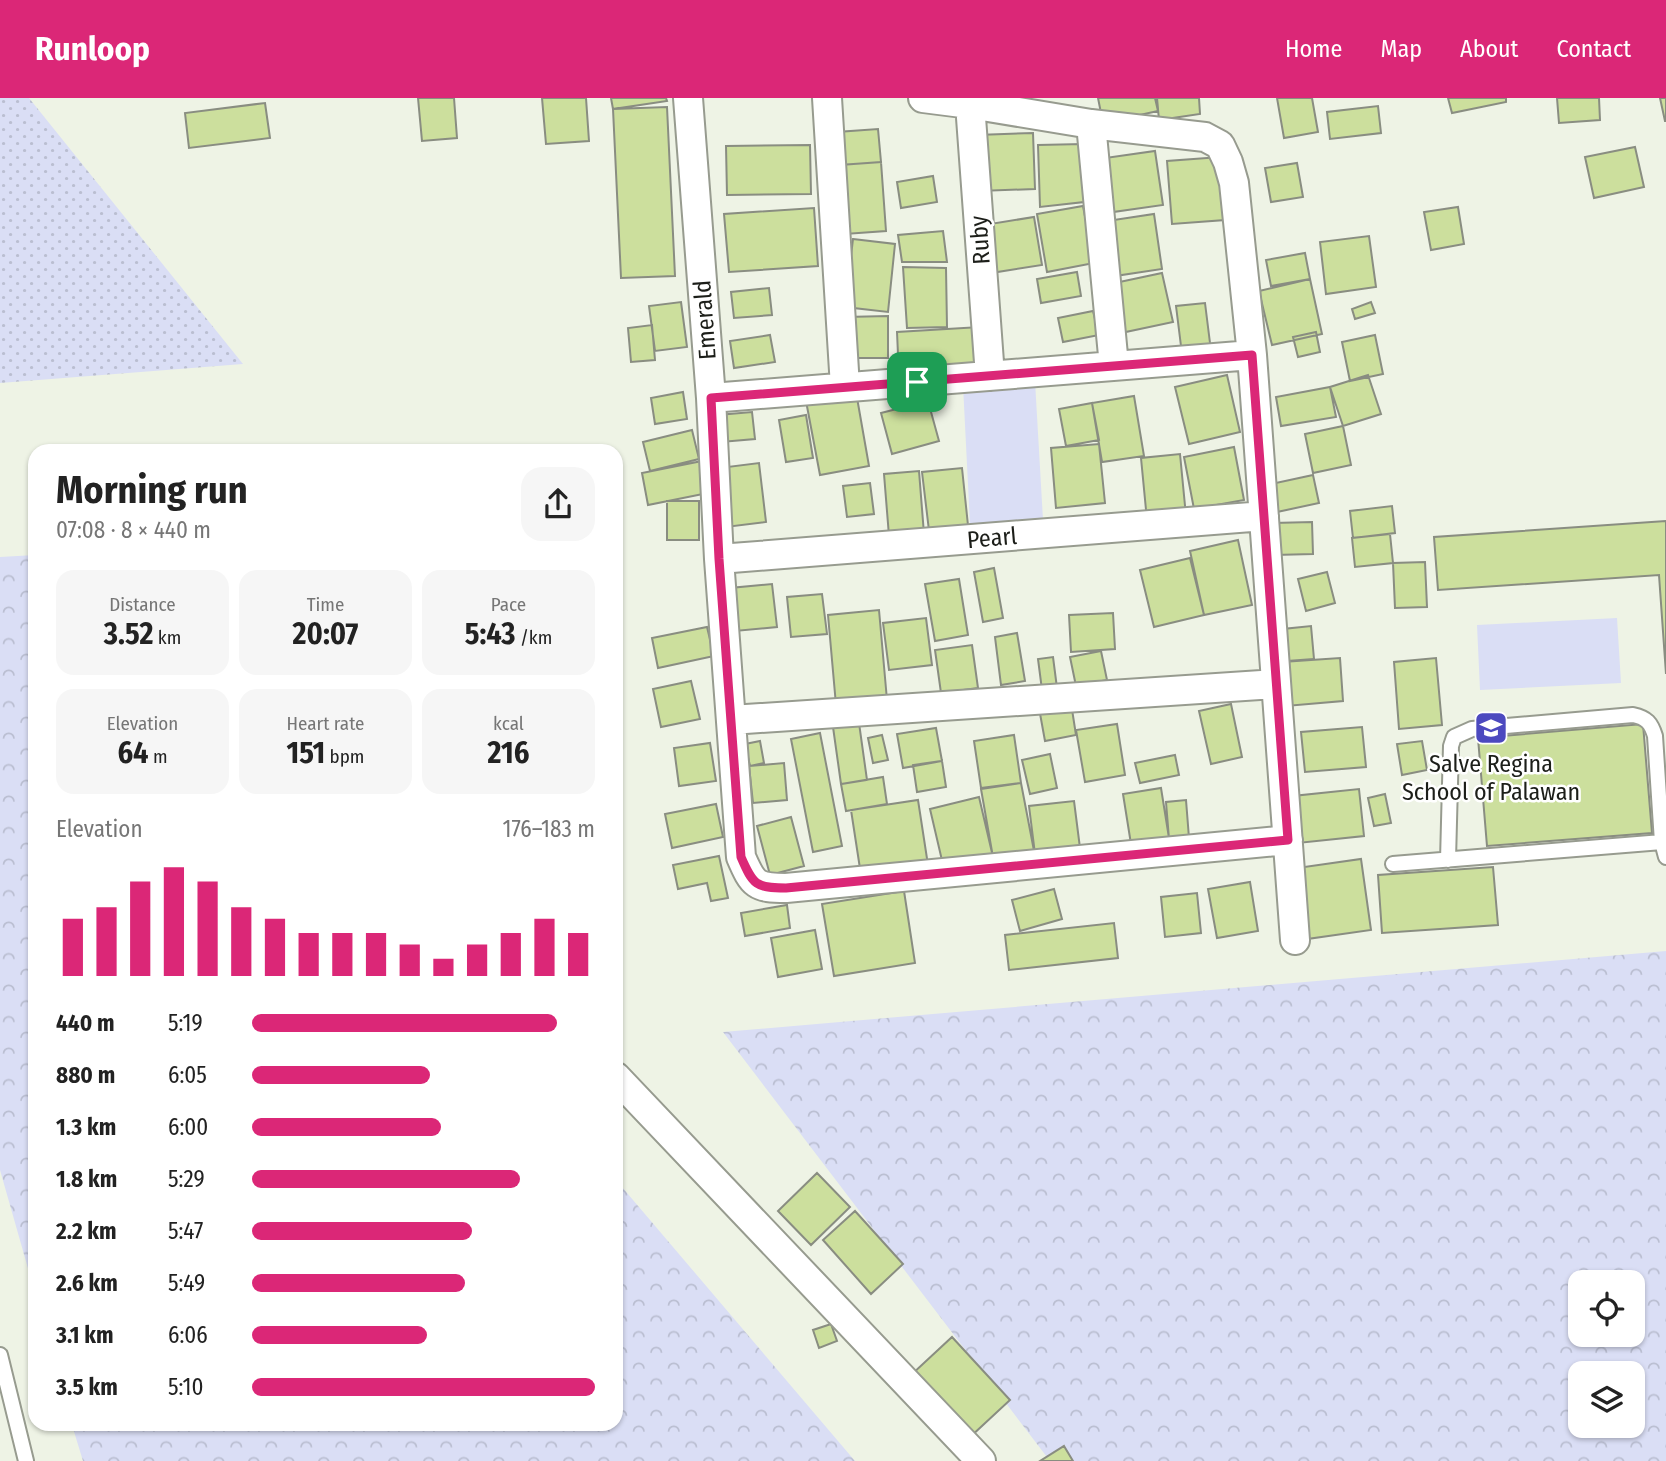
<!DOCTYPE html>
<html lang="en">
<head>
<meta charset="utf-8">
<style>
	:root { --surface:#fff; --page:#f6f6f6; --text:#222; --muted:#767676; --accent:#db2777 }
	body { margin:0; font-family:"Fira Sans Condensed",sans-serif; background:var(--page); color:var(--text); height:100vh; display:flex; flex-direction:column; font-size:26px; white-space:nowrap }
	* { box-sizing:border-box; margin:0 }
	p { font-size:23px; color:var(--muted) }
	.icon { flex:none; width:38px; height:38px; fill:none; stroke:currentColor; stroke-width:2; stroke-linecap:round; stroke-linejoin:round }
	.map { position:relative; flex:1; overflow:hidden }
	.panel { position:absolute; left:28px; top:346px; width:595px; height:987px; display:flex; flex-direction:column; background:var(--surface); border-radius:21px; box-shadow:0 2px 5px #0004 }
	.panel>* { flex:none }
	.fabs { position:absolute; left:1568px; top:1172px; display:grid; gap:14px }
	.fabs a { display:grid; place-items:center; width:77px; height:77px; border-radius:14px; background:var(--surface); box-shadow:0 2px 5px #0004; font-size:35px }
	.pin { position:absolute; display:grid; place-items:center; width:60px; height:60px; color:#fff; margin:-30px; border-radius:14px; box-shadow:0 4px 10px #0006 }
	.round { display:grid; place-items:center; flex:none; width:74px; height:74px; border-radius:21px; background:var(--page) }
	.overview { display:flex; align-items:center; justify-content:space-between; height:119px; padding:0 28px }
	h1 { font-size:38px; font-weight:700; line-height:52px }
	.stats { display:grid; grid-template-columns:repeat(3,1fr); gap:10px; height:119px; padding:7px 28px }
	.stats div { display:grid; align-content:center; border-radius:18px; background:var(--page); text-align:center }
	.stats b { font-size:30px; font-weight:700 }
	.stats small { font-size:19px; font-weight:400 }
	.stats p { font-size:19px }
	.chart { height:196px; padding:14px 28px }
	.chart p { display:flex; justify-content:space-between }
	.chart svg { width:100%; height:126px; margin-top:7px; stroke:var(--accent); stroke-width:6 }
	ul { padding:0 28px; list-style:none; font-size:23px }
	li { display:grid; grid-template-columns:112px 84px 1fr; align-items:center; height:52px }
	li i { height:18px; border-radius:9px; background:var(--accent) }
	header { display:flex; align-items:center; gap:42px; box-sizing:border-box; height:98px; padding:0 35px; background:var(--accent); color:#fff }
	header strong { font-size:33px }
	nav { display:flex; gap:38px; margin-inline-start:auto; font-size:24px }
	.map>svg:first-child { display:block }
	.grass { fill:url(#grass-dots) }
	.forest { fill:url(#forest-crowns); fill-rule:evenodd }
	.park { fill:#dadef5 }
	.building { fill:#ccdf9d; stroke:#898d81; stroke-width:2 }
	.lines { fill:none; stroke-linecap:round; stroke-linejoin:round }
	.lane-casing { stroke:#979b8f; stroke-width:18 }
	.street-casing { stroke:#979b8f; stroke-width:32 }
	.lane { stroke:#fff; stroke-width:14 }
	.street { stroke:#fff; stroke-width:28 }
	.route-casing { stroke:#fff; stroke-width:14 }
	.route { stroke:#db2777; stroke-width:9 }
	.labels { text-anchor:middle; stroke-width:5; stroke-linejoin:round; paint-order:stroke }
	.street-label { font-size:24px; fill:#1c1e19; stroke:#fff }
	.poi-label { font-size:24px; fill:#1c1e19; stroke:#fff }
</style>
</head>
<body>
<header>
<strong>Runloop</strong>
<nav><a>Home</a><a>Map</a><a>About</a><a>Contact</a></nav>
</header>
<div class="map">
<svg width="1666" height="1363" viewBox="0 0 1666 1363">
	<defs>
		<pattern id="grass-dots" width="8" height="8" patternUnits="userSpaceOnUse" patternTransform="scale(1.75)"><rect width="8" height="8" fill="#dadef5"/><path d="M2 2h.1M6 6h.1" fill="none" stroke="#babed1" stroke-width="1.8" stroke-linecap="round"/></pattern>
		<pattern id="forest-crowns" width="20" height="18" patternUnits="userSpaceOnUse" patternTransform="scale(1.75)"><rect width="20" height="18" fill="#dadef5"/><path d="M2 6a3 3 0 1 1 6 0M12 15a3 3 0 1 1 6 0" fill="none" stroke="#babed1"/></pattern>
	</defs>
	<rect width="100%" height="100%" fill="#eef3e5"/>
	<path class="grass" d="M0,0H29L243,266L0,285Z"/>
	<path class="forest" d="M35,457V1195L0,1072V459Z
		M1666,853V1363H1050L723,934ZM1580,1185H1633V1237H1580ZM1580,1276H1633V1328H1580Z
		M616,1082L855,1363H83L72,1327L616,1326Z"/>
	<path class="park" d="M1035,283L1043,422L970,426L963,287Z
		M1617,520L1621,585L1480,592L1477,527Z"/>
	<path class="building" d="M418,0H454L457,40L422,43Z
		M542,0H586L589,43L546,46Z
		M611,0H666L667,3L613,11Z
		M1098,0H1155L1158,13L1103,25Z
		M1157,0H1199L1200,16L1159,22Z
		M1277,0H1312L1318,34L1284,40Z
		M1448,0H1506V4L1452,15Z
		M1557,0H1599L1600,22L1559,25Z
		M1660,0H1666V23H1665Z
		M265,5L270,40L189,50L185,15Z
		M1378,8L1381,35L1330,41L1327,14Z
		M667,9L675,178L621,180L613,11Z
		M878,31L881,64L840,67L837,34Z
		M1033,35L1035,91L979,93L977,37Z
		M1083,46L1084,104L1040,109L1038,47Z
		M810,47L811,96L727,97L726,48Z
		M1635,49L1644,89L1594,100L1585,59Z
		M1155,53L1163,107L1106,115L1098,61Z
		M1220,59L1225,122L1172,126L1167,63Z
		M881,64L886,133L845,136L840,67Z
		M1297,65L1303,99L1271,104L1265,70Z
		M933,78L937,104L901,110L897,84Z
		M1083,108L1094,165L1047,174L1037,116Z
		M1458,109L1464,146L1431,152L1424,114Z
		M814,110L818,168L729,174L724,116Z
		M1154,116L1162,171L1115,178L1107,123Z
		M1034,119L1042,167L991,175L984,127Z
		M943,133L947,164H902L898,137Z
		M1369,138L1376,189L1326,196L1320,144Z
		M853,141L895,146L888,214L845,209Z
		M1305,155L1310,181L1271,188L1266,162Z
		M903,169L946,170L947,229L907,230Z
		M1077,174L1081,198L1041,205L1037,181Z
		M1162,175L1173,224L1121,235L1110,186Z
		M1310,181L1322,236L1272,247L1259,193Z
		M769,190L772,217L734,220L731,194Z
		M681,204L687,249L655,253L649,208Z
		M1371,204L1375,215L1355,221L1352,211Z
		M1205,205L1211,253L1182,256L1176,208Z
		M1093,213L1099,237L1063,244L1058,220Z
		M888,218V260H846L845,219Z
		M652,227L655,262L631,264L628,230Z
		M980,229L983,274L899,279L897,234Z
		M1316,234L1320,254L1298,259L1293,239Z
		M770,237L775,264L734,270L730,243Z
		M1375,237L1383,276L1350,283L1342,244Z
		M1227,277L1240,334L1189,346L1175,289Z
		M1368,277L1381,316L1343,328L1330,289Z
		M1330,289L1336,319L1281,328L1276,299Z
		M683,294L687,321L655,326L651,300Z
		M856,294L869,368L820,377L806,303Z
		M1134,298L1144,358L1102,364L1092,305Z
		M928,303L939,343L892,356L881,315Z
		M1092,305L1099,342L1066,348L1059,311Z
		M752,314L755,341L721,344L718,317Z
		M806,317L813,360L786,364L779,322Z
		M1343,328L1351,367L1313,375L1305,336Z
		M692,332L699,361L650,373L643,344Z
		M1099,346L1105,405L1056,410L1051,350Z
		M1234,349L1244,402L1194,411L1184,359Z
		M1180,356L1186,418L1147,422L1141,360Z
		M702,363L708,395L648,407L642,375Z
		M759,365L766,424L726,429L719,370Z
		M962,370L969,437L930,441L922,374Z
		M919,373L924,436L889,438L884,376Z
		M1313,377L1319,405L1277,414L1271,386Z
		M870,385L874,416L847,419L843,388Z
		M667,403H699V442H667Z
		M1392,408L1395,435L1353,440L1350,413Z
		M1666,423V576L1659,477L1438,492L1434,439Z
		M1312,424L1313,456L1274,457L1273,425Z
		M1390,436L1393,465L1355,469L1352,440Z
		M1238,442L1252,507L1204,517L1190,453Z
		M1190,460L1204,517L1154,529L1140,472Z
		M1425,464L1427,509L1395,510L1393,465Z
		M994,470L1003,520L983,524L974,474Z
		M1327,474L1335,505L1306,513L1298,481Z
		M959,481L968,537L935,543L925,486Z
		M772,486L777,529L735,533L730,490Z
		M822,496L827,536L791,539L787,499Z
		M879,512L887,602L836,607L828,517Z
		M1113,515L1115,551L1071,554L1069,517Z
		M926,520L932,567L889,572L883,525Z
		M1311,528L1314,561L1287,563L1283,531Z
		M707,529L714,558L658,570L652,540Z
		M1017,535L1025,583L1001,587L995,539Z
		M972,547L978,590L941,595L935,552Z
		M1101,553L1107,582L1076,588L1070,559Z
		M1053,559L1057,590L1042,592L1038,561Z
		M1340,560L1343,603L1286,608L1282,564Z
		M1436,560L1442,627L1399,631L1394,564Z
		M691,583L700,621L661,629L653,591Z
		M1071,605L1076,637L1045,643L1039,610Z
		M1231,606L1242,659L1211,666L1199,613Z
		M859,625L867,682L841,686L833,629Z
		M1117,626L1125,677L1085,684L1076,632Z
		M1643,626L1652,735L1487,748L1478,640Z
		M1362,629L1366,669L1305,674L1301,634Z
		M936,630L942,663L903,670L897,636Z
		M820,635L842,748L813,754L791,641Z
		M882,637L888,662L873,665L868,640Z
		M1014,637L1021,685L981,690L974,643Z
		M760,643L764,665L750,668L745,646Z
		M1422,643L1427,672L1402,677L1397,646Z
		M710,645L716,683L679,688L674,650Z
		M1050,656L1057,690L1030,696L1022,662Z
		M1175,657L1179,677L1140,685L1135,665Z
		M942,663L946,689L917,694L913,667Z
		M784,665L787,702L753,705L749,668Z
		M883,679L887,706L846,713L841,686Z
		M1021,685L1035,758L994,765L981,691Z
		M1161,690L1169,740L1131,746L1123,696Z
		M1359,691L1364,738L1298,745L1293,698Z
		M1385,696L1391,725L1374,728L1368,700Z
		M979,699L993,759L944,771L930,711Z
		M918,702L928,767L861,777L851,712Z
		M1186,702L1189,740L1169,741L1166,704Z
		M1074,703L1080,750L1035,756L1029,708Z
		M716,706L723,739L672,750L665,716Z
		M791,719L804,768L770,777L757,728Z
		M719,758L728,800L711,803L707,785L678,791L673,767Z
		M1361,761L1371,832L1300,842L1290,771Z
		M1493,769L1498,827L1382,835L1378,777Z
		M1250,784L1258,833L1217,840L1208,791Z
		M1054,791L1062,821L1020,833L1012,802Z
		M904,793L915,865L834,878L822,806Z
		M1197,795L1201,835L1165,839L1161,799Z
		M787,807L790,830L745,838L741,815Z
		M1114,825L1118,860L1009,872L1005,837Z
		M815,832L822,871L778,879L771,840Z
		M817,1075L850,1109L811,1147L778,1113Z
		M855,1113L903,1166L871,1196L823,1142Z
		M831,1226L837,1243L819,1250L813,1232Z
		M952,1239L1010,1302L969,1340L911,1277Z
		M1064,1348L1073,1363H1040Z"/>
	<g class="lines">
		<defs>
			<path id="lane" d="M1448,762L1451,648L1454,639L1472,631L1633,617C1647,620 1651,625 1655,638L1662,744
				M1393,766L1662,744L1666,759
				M0,1257L26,1363"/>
			<path id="street" d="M688,0L711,300L719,461L741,759C753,787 756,790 786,790L1288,742
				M827,0L845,289
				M923,0L970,6L1091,26L1205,39L1220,47L1228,64L1234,85L1252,257L1295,842
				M970,6L990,278
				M1091,26L1114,268
				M711,300L1252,257
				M719,461L1264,418
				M731,622L1276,586
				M616,979L981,1363"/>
		</defs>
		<use href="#lane" class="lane-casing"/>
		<use href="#street" class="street-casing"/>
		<use href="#lane" class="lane"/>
		<use href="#street" class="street"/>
	</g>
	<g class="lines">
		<defs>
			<path id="route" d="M1252,257L1288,742L786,790C756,790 753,787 741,759L719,461L711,300Z"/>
		</defs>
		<use href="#route" class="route-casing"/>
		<use href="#route" class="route"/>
	</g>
	<defs>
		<symbol id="school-square" viewBox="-11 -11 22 22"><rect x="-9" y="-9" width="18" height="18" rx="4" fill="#4c49bf" stroke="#fff"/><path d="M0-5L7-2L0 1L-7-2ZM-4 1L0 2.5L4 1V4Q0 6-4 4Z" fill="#fff"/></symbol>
	</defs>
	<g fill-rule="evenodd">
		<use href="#school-square" x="1472" y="611" width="38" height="38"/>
	</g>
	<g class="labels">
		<g class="street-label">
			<text transform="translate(980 142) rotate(-94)" y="8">Ruby</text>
			<text transform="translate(705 222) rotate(-94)" y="8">Emerald</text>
			<text transform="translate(992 440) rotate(-5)" y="8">Pearl</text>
		</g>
		<g class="poi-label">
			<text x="1491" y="674">Salve Regina<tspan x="1491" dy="28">School of Palawan</tspan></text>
		</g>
	</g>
</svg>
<div class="fabs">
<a><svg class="icon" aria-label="locate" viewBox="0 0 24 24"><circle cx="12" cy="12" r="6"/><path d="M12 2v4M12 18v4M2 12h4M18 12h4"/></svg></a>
<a><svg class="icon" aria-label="layers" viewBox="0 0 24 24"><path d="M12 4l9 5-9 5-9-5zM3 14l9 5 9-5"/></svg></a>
</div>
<div class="pin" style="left:917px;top:284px;background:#1e9e55"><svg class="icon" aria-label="arrive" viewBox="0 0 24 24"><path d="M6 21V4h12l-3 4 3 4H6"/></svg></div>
<section class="panel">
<div class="overview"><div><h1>Morning run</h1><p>07:08 · 8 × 440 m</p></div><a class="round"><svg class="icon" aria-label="share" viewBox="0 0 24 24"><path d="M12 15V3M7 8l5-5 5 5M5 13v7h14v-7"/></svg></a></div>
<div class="stats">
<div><p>Distance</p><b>3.52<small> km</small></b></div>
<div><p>Time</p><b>20:07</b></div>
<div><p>Pace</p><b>5:43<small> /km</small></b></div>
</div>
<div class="stats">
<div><p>Elevation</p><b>64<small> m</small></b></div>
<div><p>Heart rate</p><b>151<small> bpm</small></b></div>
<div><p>kcal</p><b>216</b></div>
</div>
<div class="chart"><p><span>Elevation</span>176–183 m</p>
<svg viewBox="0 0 160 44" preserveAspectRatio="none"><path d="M5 44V24M15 44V20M25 44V11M35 44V6M45 44V11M55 44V20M65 44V24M75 44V29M85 44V29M95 44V29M105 44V33M115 44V38M125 44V33M135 44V29M145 44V24M155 44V29"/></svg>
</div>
<ul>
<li><b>440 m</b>5:19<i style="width:89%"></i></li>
<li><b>880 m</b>6:05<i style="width:52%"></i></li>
<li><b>1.3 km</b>6:00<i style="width:55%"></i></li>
<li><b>1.8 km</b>5:29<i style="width:78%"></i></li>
<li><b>2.2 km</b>5:47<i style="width:64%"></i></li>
<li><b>2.6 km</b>5:49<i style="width:62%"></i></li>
<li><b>3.1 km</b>6:06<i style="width:51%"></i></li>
<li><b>3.5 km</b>5:10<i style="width:100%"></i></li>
</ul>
</section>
</div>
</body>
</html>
